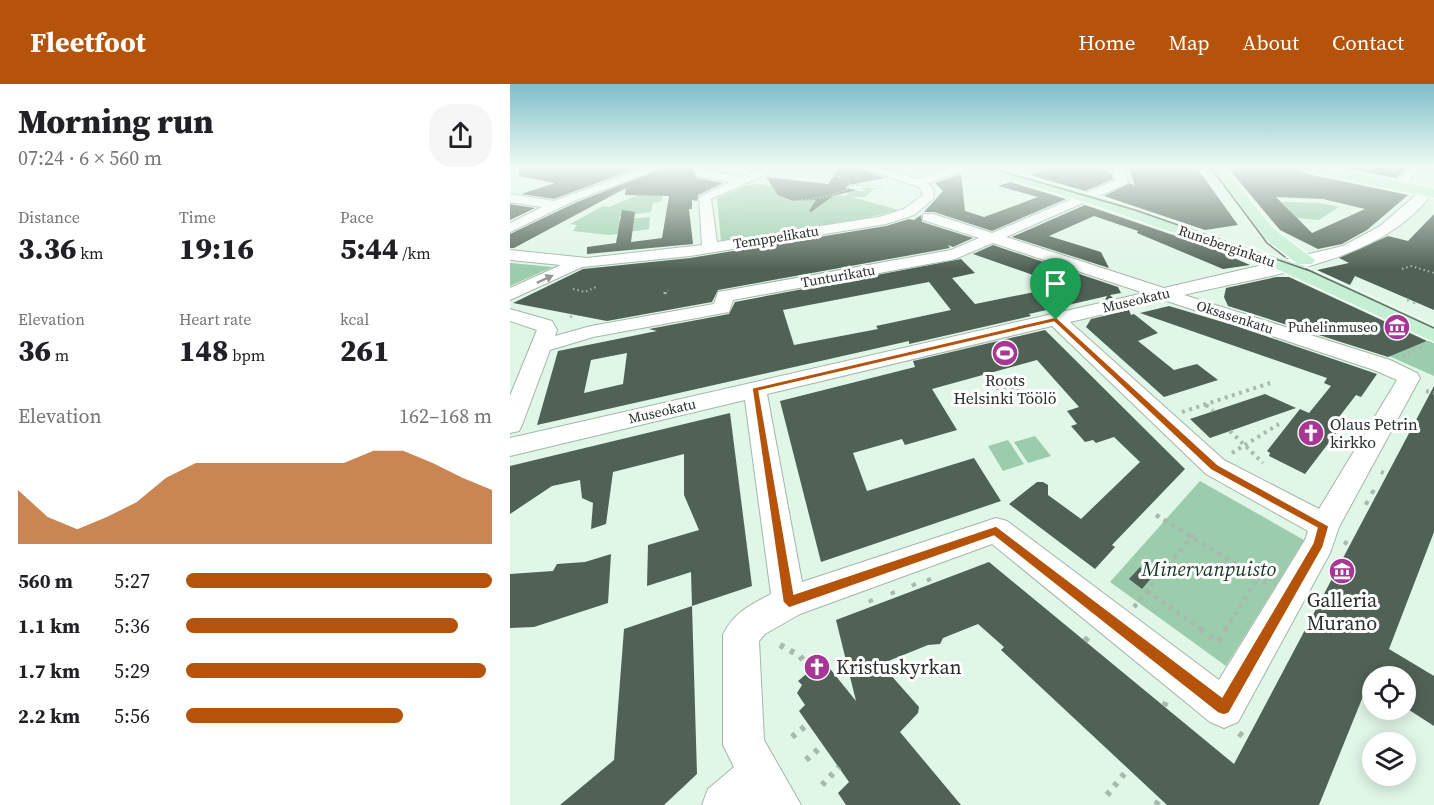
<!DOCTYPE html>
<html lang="en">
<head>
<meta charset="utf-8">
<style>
	:root { --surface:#fff; --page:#f6f6f6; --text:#202124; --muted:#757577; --accent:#b45309 }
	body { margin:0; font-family:"Source Serif 4",serif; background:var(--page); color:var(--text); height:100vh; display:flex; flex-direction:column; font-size:22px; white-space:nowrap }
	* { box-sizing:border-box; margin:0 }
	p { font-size:20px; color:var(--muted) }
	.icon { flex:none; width:33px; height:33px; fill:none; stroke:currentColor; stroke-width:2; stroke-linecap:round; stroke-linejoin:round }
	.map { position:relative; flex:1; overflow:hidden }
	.details { display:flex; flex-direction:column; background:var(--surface); width:510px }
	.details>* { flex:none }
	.tools { position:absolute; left:852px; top:582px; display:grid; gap:12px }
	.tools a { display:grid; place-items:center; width:54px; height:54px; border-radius:50%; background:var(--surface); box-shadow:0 3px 15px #0003; font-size:30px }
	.pin { position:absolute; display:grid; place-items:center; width:51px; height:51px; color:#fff; margin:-62px -26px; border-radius:50% 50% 50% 0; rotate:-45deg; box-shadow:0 0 6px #0007 }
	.pin .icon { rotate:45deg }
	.round { display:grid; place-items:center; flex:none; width:63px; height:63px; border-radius:24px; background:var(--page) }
	.headline { display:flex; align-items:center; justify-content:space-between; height:102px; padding:0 18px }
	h1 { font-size:33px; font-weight:800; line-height:45px }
	.stats { display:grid; grid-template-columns:repeat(3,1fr); gap:9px; height:102px; padding:6px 18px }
	.stats div { display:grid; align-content:center }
	.stats b { font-size:30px; font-weight:800 }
	.stats small { font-size:16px; font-weight:400 }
	.stats p { font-size:16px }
	.chart { height:168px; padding:12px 18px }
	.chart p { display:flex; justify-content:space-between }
	.chart svg { width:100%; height:108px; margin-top:6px; fill:var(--accent); opacity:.7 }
	ul { padding:0 18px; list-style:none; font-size:20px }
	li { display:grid; grid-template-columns:96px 72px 1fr; align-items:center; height:45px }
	li i { height:15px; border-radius:8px; background:var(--accent) }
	header { display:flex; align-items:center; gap:36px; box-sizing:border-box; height:84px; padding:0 30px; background:var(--accent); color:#fff }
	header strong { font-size:28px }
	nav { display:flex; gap:33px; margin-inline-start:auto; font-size:21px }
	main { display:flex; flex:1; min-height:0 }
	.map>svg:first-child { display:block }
	.green { fill:#9bcdac }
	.building { fill:#506256; fill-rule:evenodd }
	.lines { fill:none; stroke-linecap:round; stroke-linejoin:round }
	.minor-casing { stroke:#a3b7a9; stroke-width:2 }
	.major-casing { stroke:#fff; stroke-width:2 }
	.path-far5 { stroke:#a8b9ad; stroke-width:1.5; stroke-dasharray:1.5 2; stroke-linecap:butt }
	.path-far4 { stroke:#a8b9ad; stroke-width:2; stroke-dasharray:1.5 3; stroke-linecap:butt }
	.path-far3 { stroke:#a8b9ad; stroke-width:3; stroke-dasharray:2 4; stroke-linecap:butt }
	.path-far2 { stroke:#a8b9ad; stroke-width:4; stroke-dasharray:3 4.5; stroke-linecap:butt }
	.path-far1 { stroke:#a8b9ad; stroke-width:4.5; stroke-dasharray:4 5; stroke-linecap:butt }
	.path { stroke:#a8b9ad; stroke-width:6; stroke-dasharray:4.5 7; stroke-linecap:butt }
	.minor { fill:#fff; fill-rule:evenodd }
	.major { fill:#c4efd3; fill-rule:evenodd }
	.tram { stroke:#647067; stroke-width:1.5 }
	.oneway { fill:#949894 }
	.route { fill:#b45309; stroke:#fff; stroke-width:1.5; fill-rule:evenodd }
	.labels { text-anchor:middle; stroke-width:6; stroke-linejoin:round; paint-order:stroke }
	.far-street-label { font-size:14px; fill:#28302a; stroke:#fff }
	.far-poi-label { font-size:14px; fill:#28302a; stroke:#fff; text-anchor:end }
	.poi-label { font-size:16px; fill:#28302a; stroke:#fff }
	.near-park-label { font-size:20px; font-style:italic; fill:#153723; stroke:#fff }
	.near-poi-label { font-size:20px; fill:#28302a; stroke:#fff }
</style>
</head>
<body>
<header>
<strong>Fleetfoot</strong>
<nav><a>Home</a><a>Map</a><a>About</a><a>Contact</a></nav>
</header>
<main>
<section class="details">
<div class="headline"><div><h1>Morning run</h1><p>07:24 · 6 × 560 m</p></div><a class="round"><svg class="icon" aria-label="share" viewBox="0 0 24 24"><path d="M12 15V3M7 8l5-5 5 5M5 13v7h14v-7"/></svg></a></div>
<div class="stats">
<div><p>Distance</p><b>3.36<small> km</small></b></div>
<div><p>Time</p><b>19:16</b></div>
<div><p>Pace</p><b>5:44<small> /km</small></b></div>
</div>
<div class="stats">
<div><p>Elevation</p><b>36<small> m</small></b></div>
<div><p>Heart rate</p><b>148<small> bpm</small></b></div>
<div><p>kcal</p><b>261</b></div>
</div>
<div class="chart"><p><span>Elevation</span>162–168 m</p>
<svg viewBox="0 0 160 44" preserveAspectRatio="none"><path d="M0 44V22L10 33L20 38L30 33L40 27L50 17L60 11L70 11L80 11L90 11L100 11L110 11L120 6L130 6L140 11L150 17L160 22V44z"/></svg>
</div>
<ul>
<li><b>560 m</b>5:27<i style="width:100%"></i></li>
<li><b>1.1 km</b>5:36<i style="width:89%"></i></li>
<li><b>1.7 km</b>5:29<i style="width:98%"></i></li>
<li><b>2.2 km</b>5:56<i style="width:71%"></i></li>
</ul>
</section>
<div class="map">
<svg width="924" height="721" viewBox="0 0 924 721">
	<rect width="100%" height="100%" fill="#e0f6e7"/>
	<path class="green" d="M249,100L269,103L266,108C285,129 315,107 336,112L339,107H357L350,104H371L364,105L355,113H341L389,126L357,134L211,158L207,114L237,101Z
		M128,111L152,112V117L143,119L141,128L110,132L109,136L140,133L139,145L100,151L63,147L67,141L60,140L93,122L99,123Z
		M772,118L811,119L829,123L809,136L787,134Z
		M0,179H1L43,183L0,202Z
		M920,256L924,258V292L879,272Z
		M525,352L541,372L518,379L504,358Z
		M498,356L514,380L493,387L478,362Z
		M690,397L794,456L716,582L600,498Z"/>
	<path class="building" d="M9,84H127L44,115L11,110L45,99L9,92Z
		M154,84H181L187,94L213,99L188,111L187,117L182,116V125H179L183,160L77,170V163L106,159L112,126L125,128L121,158L152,154L159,112L115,111L116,104L4,164H0V150L67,118Z
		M329,84H350L375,94L339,101L335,104L347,106L323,112L301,128L299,127L306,116L283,117L272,113L268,111L256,93L318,100Z
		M541,84H591L602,90L603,95L575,107L520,91Z
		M619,84H687L728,141L695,146L594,112L620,99L625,102Z
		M718,84H788L797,90L898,111L857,146L832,160L808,165L770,146ZM766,113L813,115L855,125L802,149Z
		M834,84H896L886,94Z
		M451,90L455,127L474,133L528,113L488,102L500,98L556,115L482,147L424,128H414L433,107L425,99Z
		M0,120L25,124L0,136Z
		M575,121L701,164L740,181L713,185L627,149L628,147L584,132L539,152L591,168L599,184L502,153Z
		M924,130V226L845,192L840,201L807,186L839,179L829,174L878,152L898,157Z
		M411,131L412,138L463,154L443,163L438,161L440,164L208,206L202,218L97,237L3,219L73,185L180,174L376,142L399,135L404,136Z
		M483,161L608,203L611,209L600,211L603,214L595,216L597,212L519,230L521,232L399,260V257L27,341L48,267L147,247L139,245L219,230L225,218L451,175L465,189L442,194L465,220L554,202L463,170ZM419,198L441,226L366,242L368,245L284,261L273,226ZM117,269L113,300L74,309L81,276Z
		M766,193H779L917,257L878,273L718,222L714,213L716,204Z
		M659,222L726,242L867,290L851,313L846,311L826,337L831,339L830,344L795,390L759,372L760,369L757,367L790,325L799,329L821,302L814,299L817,294L630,229Z
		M619,226L621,231L624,230L648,249L628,257L664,286L687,280L708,296L654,313L576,243L581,235Z
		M535,246L675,385L602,461L605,463L585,485L499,420L527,398H533L538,401V411L571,435L630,378L604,353L586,359L583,356L575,358L561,342L567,340L557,327L569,323L527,276L422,305L447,346L395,361L392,355L343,369L357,407L464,374L491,417L311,478L270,317L405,283L403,277Z
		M924,302V448L879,565L924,592V642L896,624V592H862V603L858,600L809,721H657L491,566L494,563L468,540L433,554L430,560L418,561L371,580L409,623L408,629L390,648L451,721H336L328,709L339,698L289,627L295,621L287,609L292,601L288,597L313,576L346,617L326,536L479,478L724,680Z
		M755,310L786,324L700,354L680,335Z
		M220,329L242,502L182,522L187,690L154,721H50L104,676L114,545L182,522L181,488L137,502L138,461L189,446L174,411V370L103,388L96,440L81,445L83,419L72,414L70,396L42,402L0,430V382Z
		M101,470L98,519L24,543L0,544V490L43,487L47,480L75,478Z
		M630,483L643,492L632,505L619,495Z"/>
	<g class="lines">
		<defs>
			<path id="minor" d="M135,84H152L66,116L0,148V139L32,123L0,118V110L44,117Z
				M183,84L232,93L254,84H270L201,115L207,158L369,133L394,125L413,111L409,103L352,84H370L407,95L443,84H461L418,99L424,106L423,115L404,131L376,140L180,172L72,183L0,216V204L51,181L0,176V166L77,174L192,161L189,113L220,98L187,92Z
				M602,84H613L618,98L616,100L496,153L654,204L833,162L870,142L914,104L924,107C873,180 755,191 674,211L880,276L907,289L910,294L829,443L820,469L728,638L714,644L700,638L482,460L290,530L255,550L249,557L254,656L291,721H192L198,705L224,683L213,661V551C223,529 240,521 261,510L235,316L0,372V354L634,209L483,159L445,175L223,216L219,228L83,253L40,266L12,341L9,347L0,349V312L27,246L0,237V225L42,237L47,246L45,252L81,242L204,220L208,208L214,207L441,166L469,154L413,136V130H423L482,149L606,96ZM654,216L864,286L887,296L809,425L714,376L560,238ZM542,242L696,390L798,447L795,456L709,596L497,437L486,434L292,498L257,310Z
				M899,84H910L898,98H890L888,96Z"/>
			<path id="major" d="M461,84H485L596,115L788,180L751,152L700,84H714L763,144L805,176L802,180H789L924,242V258L767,185L584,121Z
				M790,84H820L924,104V114L797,88Z"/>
		</defs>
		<use href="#minor" class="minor-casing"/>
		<use href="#major" class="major-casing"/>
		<path class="path-far5" d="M277,89L303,86L340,96L338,100L374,103
			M216,139L219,140
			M214,140L217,129C261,109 301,126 345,101"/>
		<path class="path-far4" d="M216,139L231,145
			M892,185L901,182L924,189
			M63,205L75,208L86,203
			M155,210L158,206"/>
		<path class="path-far3" d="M155,208V213
			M897,216H900
			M903,219L906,218
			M60,233L64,231
			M893,272L914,264"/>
		<path class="path-far2" d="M486,304L505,303L508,307L500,309L493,320
			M916,307L924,309
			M696,321L703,327
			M672,328L760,299
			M720,347L753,379
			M722,369L769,340
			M871,388L877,390"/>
		<path class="path-far1" d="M861,407L867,410
			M855,418L861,421
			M646,431L758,500
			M834,458L840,461
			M418,494L421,500
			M403,499L406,505
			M382,507L385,514
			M637,507L692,546
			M360,515L363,522
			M624,523L685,449
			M715,546L748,494"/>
		<path class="path" d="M690,545L708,558L716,545
			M575,557L579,552
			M270,561L290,572L300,586
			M654,622L657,616
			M729,649L737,656
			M282,653L298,640
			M296,676L313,661
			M312,701L329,683
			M597,711L618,685
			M646,721L650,714"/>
		<use href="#minor" class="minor"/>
		<use href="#major" class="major"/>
		<path class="tram" d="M480,84L625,126L803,188
			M701,84L757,159L775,173
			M796,185L924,244"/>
	</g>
	<defs><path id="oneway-solid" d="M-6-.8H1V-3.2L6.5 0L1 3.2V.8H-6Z" transform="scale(1.5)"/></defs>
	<use class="oneway" href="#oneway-solid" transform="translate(35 195) rotate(-25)"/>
	<linearGradient id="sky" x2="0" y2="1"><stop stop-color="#7dbec9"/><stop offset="0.45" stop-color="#f1fbf4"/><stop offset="1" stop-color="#f1fbf4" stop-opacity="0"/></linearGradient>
	<rect width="924" height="185" fill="url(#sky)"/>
	<path class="route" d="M546,233L708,381L819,442L813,463L719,629L714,631L708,629L484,452L279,524L273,518L242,304ZM544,238L701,386L807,444L803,459L712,613L486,442L284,510L249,307Z"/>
	<defs>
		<symbol id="museum-disc" viewBox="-11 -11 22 22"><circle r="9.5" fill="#a73794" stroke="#fff"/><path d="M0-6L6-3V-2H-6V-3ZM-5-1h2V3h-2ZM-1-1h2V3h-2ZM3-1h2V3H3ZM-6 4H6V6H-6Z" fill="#fff"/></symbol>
		<symbol id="stadium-disc" viewBox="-11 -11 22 22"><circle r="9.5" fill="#a73794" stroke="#fff"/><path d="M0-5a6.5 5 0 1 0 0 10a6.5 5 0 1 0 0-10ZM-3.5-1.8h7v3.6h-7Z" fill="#fff"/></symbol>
		<symbol id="church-disc" viewBox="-11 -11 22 22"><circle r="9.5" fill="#a73794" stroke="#fff"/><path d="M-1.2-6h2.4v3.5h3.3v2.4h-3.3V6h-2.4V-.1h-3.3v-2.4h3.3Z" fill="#fff"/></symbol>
	</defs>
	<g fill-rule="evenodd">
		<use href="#museum-disc" x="872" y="228" width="30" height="30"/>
		<use href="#stadium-disc" x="480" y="254" width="30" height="30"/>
		<use href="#church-disc" x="786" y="334" width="30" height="30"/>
		<use href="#museum-disc" x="817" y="472" width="30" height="30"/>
		<use href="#church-disc" x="292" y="568" width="30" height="30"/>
	</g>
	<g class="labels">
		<g class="far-street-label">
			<text transform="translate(266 153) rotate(-9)" y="5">Temppelikatu</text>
			<text transform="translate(717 162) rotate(19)" y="5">Runeberginkatu</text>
			<text transform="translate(328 192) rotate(-10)" y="5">Tunturikatu</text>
			<text transform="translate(626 216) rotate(-13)" y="5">Museokatu</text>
			<text transform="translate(725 233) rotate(18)" y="5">Oksasenkatu</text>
			<text transform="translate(152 327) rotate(-13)" y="5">Museokatu</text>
		</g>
		<g class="far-poi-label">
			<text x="868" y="248">Puhelinmuseo</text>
		</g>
		<g class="poi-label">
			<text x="495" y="302">Roots<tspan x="495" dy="18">Helsinki Töölö</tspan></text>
			<text x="820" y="346" text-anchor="start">Olaus Petrin<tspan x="820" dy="18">kirkko</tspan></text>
		</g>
		<g class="near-park-label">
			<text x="699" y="492">Minervanpuisto</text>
		</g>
		<g class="near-poi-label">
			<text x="832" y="523">Galleria<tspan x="832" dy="23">Murano</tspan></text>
			<text x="326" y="590" text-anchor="start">Kristuskyrkan</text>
		</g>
	</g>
</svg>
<div class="tools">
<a><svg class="icon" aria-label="locate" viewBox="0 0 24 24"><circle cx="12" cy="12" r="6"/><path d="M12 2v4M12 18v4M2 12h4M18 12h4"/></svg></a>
<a><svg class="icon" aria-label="layers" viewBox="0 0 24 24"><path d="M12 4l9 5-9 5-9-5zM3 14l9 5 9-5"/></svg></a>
</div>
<div class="pin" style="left:546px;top:236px;background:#1e9e55"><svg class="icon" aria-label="arrive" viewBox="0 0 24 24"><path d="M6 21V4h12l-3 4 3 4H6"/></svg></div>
</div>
</main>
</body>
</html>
